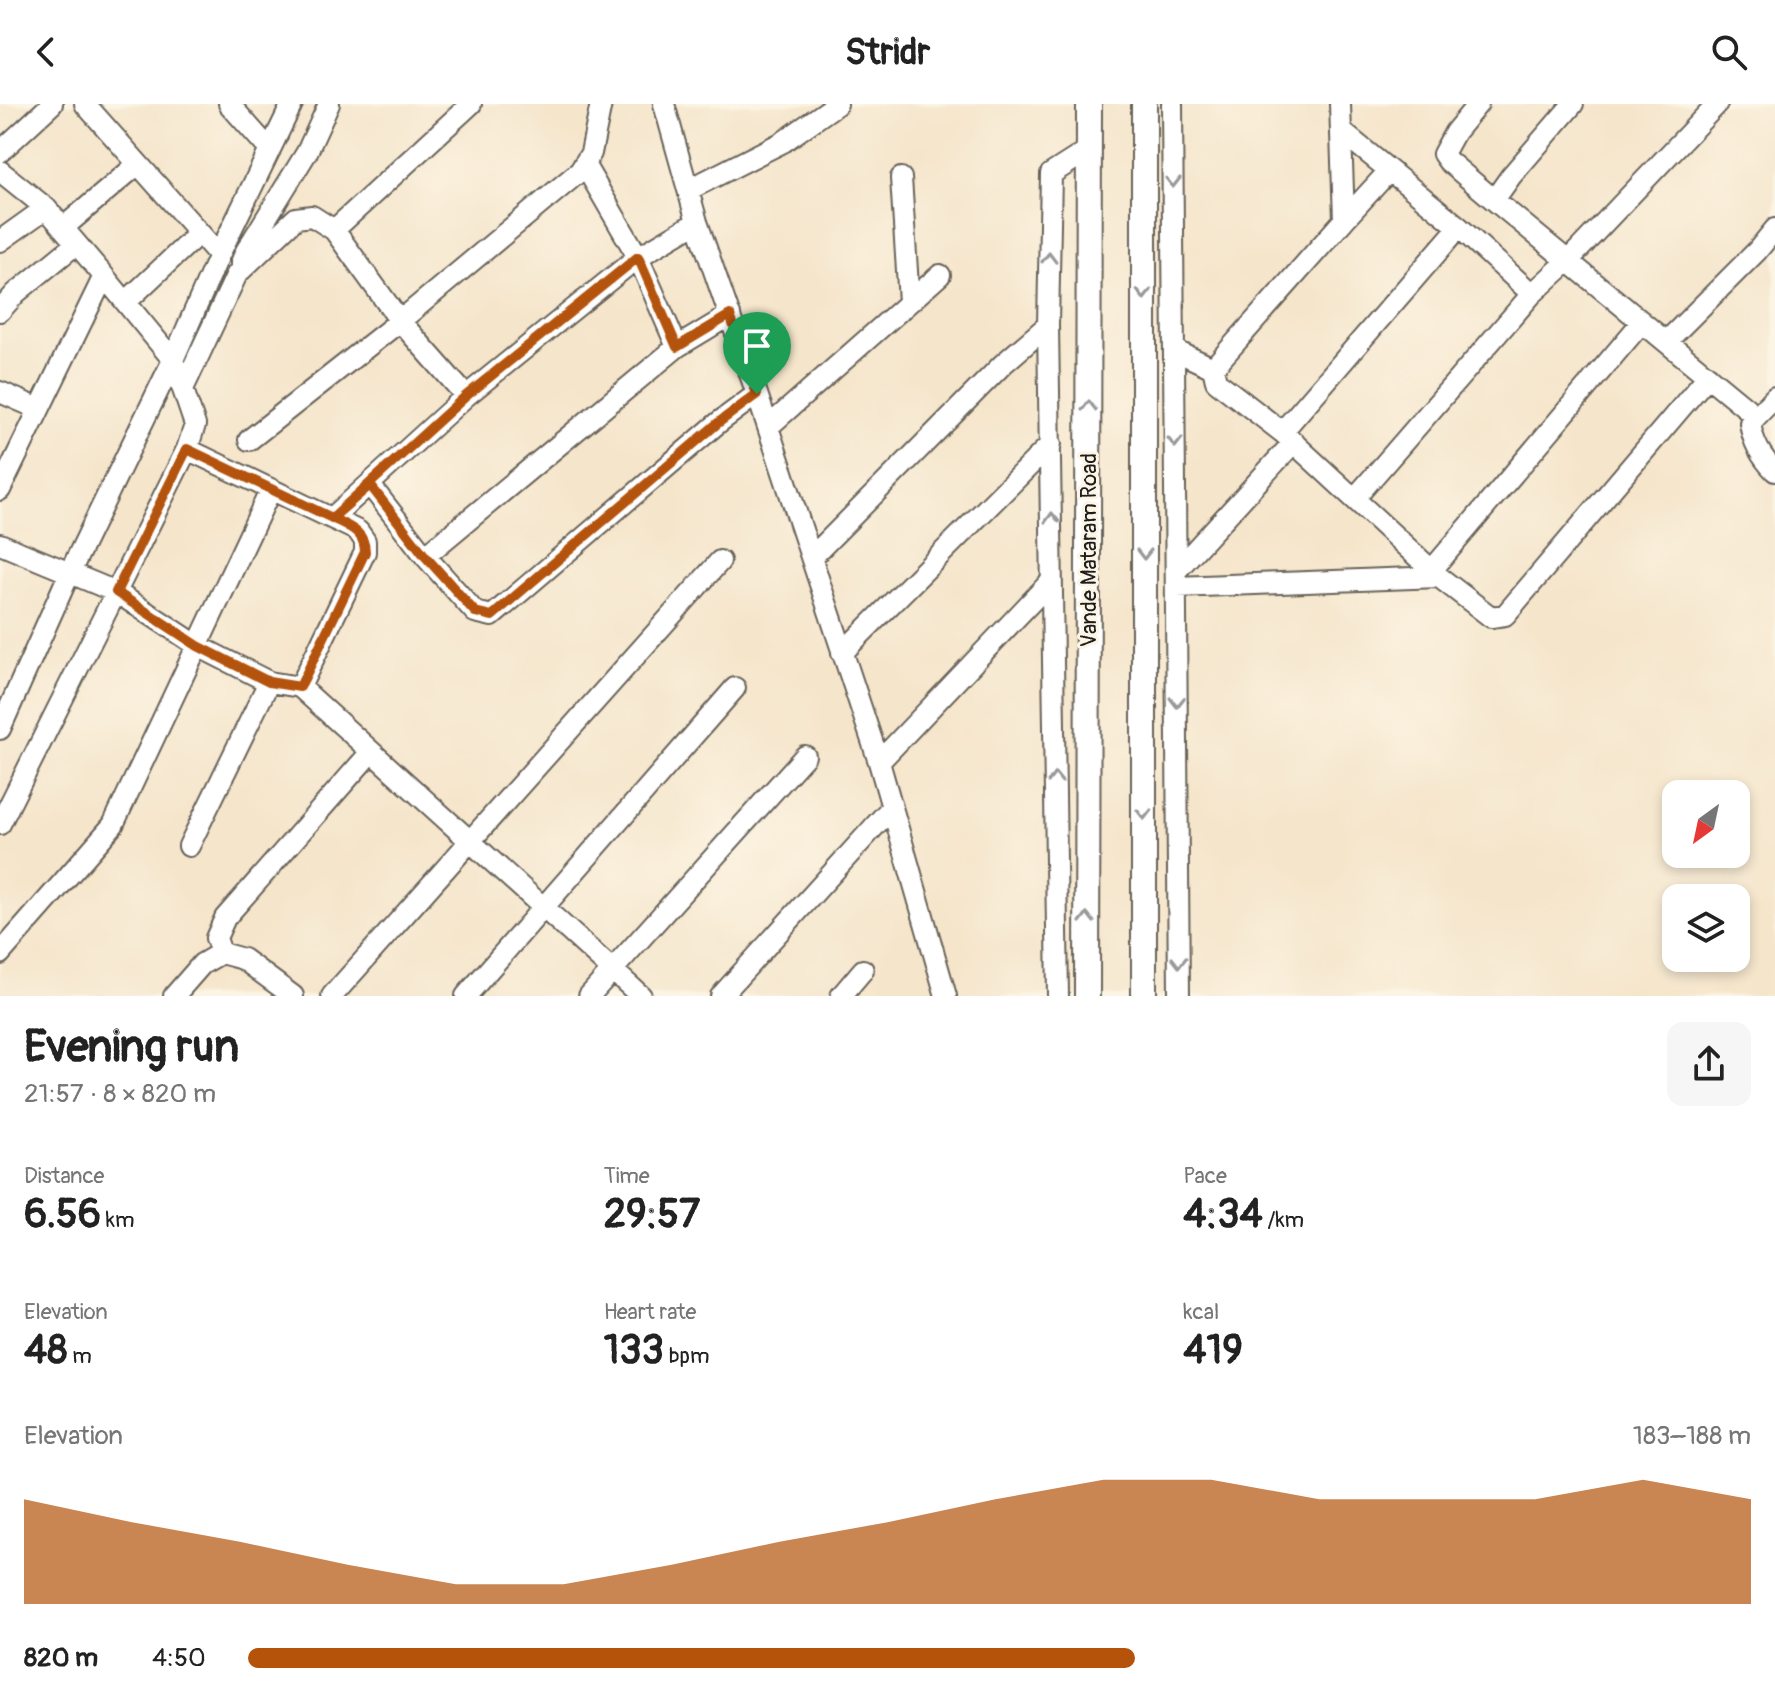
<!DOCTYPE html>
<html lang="en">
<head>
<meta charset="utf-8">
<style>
	:root { --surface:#fff; --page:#f6f6f6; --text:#222; --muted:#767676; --accent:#b45309 }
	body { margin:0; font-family:Pangolin,sans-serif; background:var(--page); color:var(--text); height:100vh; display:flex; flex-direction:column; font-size:30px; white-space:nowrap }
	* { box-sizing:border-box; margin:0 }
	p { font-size:26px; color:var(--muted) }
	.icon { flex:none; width:44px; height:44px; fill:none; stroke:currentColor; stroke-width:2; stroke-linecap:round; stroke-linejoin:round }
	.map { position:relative; height:892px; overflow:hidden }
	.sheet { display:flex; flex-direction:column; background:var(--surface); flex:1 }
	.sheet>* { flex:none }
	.needle { width:52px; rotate:213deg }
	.controls { position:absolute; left:1662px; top:676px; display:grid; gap:16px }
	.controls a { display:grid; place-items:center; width:88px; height:88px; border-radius:16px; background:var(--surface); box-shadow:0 4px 12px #0003; font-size:40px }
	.pin { position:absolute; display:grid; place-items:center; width:68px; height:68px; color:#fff; margin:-82px -34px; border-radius:50% 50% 50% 0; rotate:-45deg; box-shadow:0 0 8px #0007 }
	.pin .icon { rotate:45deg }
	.round { display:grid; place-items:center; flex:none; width:84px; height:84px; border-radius:16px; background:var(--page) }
	.headline { display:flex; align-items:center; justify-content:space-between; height:136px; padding:0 24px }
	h1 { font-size:44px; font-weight:700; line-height:60px }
	.metrics { display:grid; grid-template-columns:repeat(3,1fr); gap:12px; height:136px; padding:8px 24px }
	.metrics div { display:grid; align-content:center }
	.metrics b { font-size:40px; font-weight:700 }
	.metrics small { font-size:22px; font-weight:400 }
	.metrics p { font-size:22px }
	.chart { height:224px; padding:16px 24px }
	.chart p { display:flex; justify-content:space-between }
	.chart svg { width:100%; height:144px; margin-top:8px; fill:var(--accent); opacity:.7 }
	ul { padding:0 24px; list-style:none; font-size:26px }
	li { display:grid; grid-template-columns:128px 96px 1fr; align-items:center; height:60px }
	li i { height:20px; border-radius:10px; background:var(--accent) }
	header { display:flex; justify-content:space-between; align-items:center; height:104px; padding:0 24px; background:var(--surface); font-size:36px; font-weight:700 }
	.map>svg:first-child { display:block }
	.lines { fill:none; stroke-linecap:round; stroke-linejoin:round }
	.minor-casing { stroke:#686259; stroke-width:24 }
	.major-casing { stroke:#686259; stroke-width:28 }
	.minor { stroke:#fff; stroke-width:20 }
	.major { stroke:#fff; stroke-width:24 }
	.oneway { stroke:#999 }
	.route-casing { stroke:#fff; stroke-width:16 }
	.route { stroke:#b45309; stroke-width:10 }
	.labels { text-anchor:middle; stroke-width:6; stroke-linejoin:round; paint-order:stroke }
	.street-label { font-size:22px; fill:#1c1c1c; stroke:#fcf5e5 }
</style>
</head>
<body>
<header><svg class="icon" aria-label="back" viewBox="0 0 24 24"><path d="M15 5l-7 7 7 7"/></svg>Stridr<svg class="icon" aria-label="search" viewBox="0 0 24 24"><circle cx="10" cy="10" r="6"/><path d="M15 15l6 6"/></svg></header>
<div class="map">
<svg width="1775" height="892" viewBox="0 0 1775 892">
	<rect width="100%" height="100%" fill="#fcf5e5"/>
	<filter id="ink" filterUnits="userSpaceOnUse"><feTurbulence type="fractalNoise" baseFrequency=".0125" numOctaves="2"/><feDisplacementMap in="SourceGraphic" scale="16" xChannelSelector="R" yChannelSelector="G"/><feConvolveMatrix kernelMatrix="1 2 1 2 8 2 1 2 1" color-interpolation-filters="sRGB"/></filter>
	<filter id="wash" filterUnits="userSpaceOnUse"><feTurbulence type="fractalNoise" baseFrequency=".006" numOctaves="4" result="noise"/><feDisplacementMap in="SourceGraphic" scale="32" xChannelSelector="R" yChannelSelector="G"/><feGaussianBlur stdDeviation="1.8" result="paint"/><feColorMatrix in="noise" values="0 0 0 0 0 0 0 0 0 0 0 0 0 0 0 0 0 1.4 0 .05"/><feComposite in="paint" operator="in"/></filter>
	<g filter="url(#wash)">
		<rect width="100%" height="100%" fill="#f5e5cb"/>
	</g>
	<g filter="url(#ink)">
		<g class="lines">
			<defs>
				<path id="minor" d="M85,0L219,151
					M229,0L270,46
					M664,0L697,118L757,290L879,658L946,892
					M1172,0L1179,892
					M1340,0L1344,116L1213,264L1216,277L1282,328L1439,473L1491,513L1505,511L1708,272
					M1478,0L1455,28L1443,50L1448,57L1494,96
					M1573,0L1511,72L1494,96L1756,312
					M1341,27L1459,123L1532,190L1567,158L1717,0
					M0,48L52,0
					M584,60L638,153L677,243
					M0,67L46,104L104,172L0,386
					M901,74L909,198
					M688,86L783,38L837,0
					M1344,116L1389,67
					M64,123L138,60
					M334,126L471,0
					M0,137L46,104
					M241,159L246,147L307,48L329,0
					M127,197L199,129
					M0,207L16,189L76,140
					M1667,237L1757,147L1775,125
					M1174,246L1213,264
					M183,285L237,170L296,114L312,112L334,126L400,217L466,292
					M0,288L39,305
					M1775,293L1750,319C1753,339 1761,353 1775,367
					M768,323L940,171
					M1282,328L1459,123
					M249,336L400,217L580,67L591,49L601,0
					M187,345L358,427L365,437V448L300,583
					M370,381L425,452L475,508L492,512L718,319L757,290
					M1355,394L1532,190
					M332,414L466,292L638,153L697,118
					M0,440L116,488L187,345L195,321L173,256L104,172
					M425,452L677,243L730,211
					M812,453L1003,260L1048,221
					M1432,466L1642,218
					M1176,467L1294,338
					M1176,483L1439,473
					M842,549L1051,340
					M0,625L70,468L173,256L219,151L292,0
					M879,658L1052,476
					M0,720L116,488L198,542L269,578L300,583L641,892
					M189,742L269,578
					M221,849L216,834L225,814L371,648
					M0,850L113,721L271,385
					M174,892L202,860L221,849L243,855L293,892
					M332,892L720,457
					M466,892L735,584
					M589,892L805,652
					M721,892L892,703
					M841,892L863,866
					M1058,892L1048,221L1051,70L1090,45"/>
				<path id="major" d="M1144,0V892
					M1087,892L1089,0"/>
			</defs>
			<use href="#minor" class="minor-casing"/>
			<use href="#major" class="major-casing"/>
			<use href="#minor" class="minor"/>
			<use href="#major" class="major"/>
		</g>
		<defs><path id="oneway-chevron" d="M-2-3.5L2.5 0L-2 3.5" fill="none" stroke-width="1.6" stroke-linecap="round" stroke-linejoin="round" transform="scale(2)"/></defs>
		<g class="oneway">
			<use href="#oneway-chevron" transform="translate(1173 78) rotate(90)"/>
			<use href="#oneway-chevron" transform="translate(1049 154) rotate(-89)"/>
			<use href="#oneway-chevron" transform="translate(1144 190) rotate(90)"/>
			<use href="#oneway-chevron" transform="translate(1089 302) rotate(-90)"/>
			<use href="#oneway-chevron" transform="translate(1175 338) rotate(90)"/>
			<use href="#oneway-chevron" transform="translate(1052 414) rotate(-91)"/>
			<use href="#oneway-chevron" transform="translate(1144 450) rotate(90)"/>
			<use href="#oneway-chevron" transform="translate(1177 598) rotate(90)"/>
			<use href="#oneway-chevron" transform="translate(1055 674) rotate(-91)"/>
			<use href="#oneway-chevron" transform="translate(1144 710) rotate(90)"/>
			<use href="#oneway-chevron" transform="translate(1087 814) rotate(-90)"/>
			<use href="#oneway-chevron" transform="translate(1179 858) rotate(90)"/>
		</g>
	</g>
	<g class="lines" filter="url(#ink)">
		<defs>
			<path id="route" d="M757,290L718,319L492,512L475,508L425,452L370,381L332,414L187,345L116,488L198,542L269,578L300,583L365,448C365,427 349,423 332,414L466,292L638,153L677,243L730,211L757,290"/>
		</defs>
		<use href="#route" class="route-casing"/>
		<use href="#route" class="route"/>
	</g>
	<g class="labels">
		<g class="street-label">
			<text transform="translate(1088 446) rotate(-90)" y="8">Vande Mataram Road</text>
		</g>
	</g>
</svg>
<div class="controls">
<a><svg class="needle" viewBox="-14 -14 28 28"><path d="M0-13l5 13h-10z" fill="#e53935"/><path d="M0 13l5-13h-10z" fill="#767676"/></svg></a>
<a><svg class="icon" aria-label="layers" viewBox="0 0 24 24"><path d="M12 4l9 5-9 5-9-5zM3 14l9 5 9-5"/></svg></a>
</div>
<div class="pin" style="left:757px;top:290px;background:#1e9e55"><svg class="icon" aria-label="arrive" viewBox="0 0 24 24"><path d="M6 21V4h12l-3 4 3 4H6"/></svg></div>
</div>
<section class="sheet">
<div class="headline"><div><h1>Evening run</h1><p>21:57 · 8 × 820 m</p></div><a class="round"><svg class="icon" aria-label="share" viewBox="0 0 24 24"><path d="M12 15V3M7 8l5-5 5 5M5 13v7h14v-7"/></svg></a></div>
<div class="metrics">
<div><p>Distance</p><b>6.56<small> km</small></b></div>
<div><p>Time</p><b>29:57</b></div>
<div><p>Pace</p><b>4:34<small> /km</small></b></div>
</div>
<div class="metrics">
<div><p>Elevation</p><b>48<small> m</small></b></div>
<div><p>Heart rate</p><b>133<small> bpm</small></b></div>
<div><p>kcal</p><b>419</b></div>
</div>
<div class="chart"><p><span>Elevation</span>183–188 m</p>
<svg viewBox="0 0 160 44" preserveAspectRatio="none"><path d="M0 44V12L10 19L20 25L30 32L40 38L50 38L60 32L70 25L80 19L90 12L100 6L110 6L120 12L130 12L140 12L150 6L160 12V44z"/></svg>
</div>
<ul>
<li><b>820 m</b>4:50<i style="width:59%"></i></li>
</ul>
</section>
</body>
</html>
